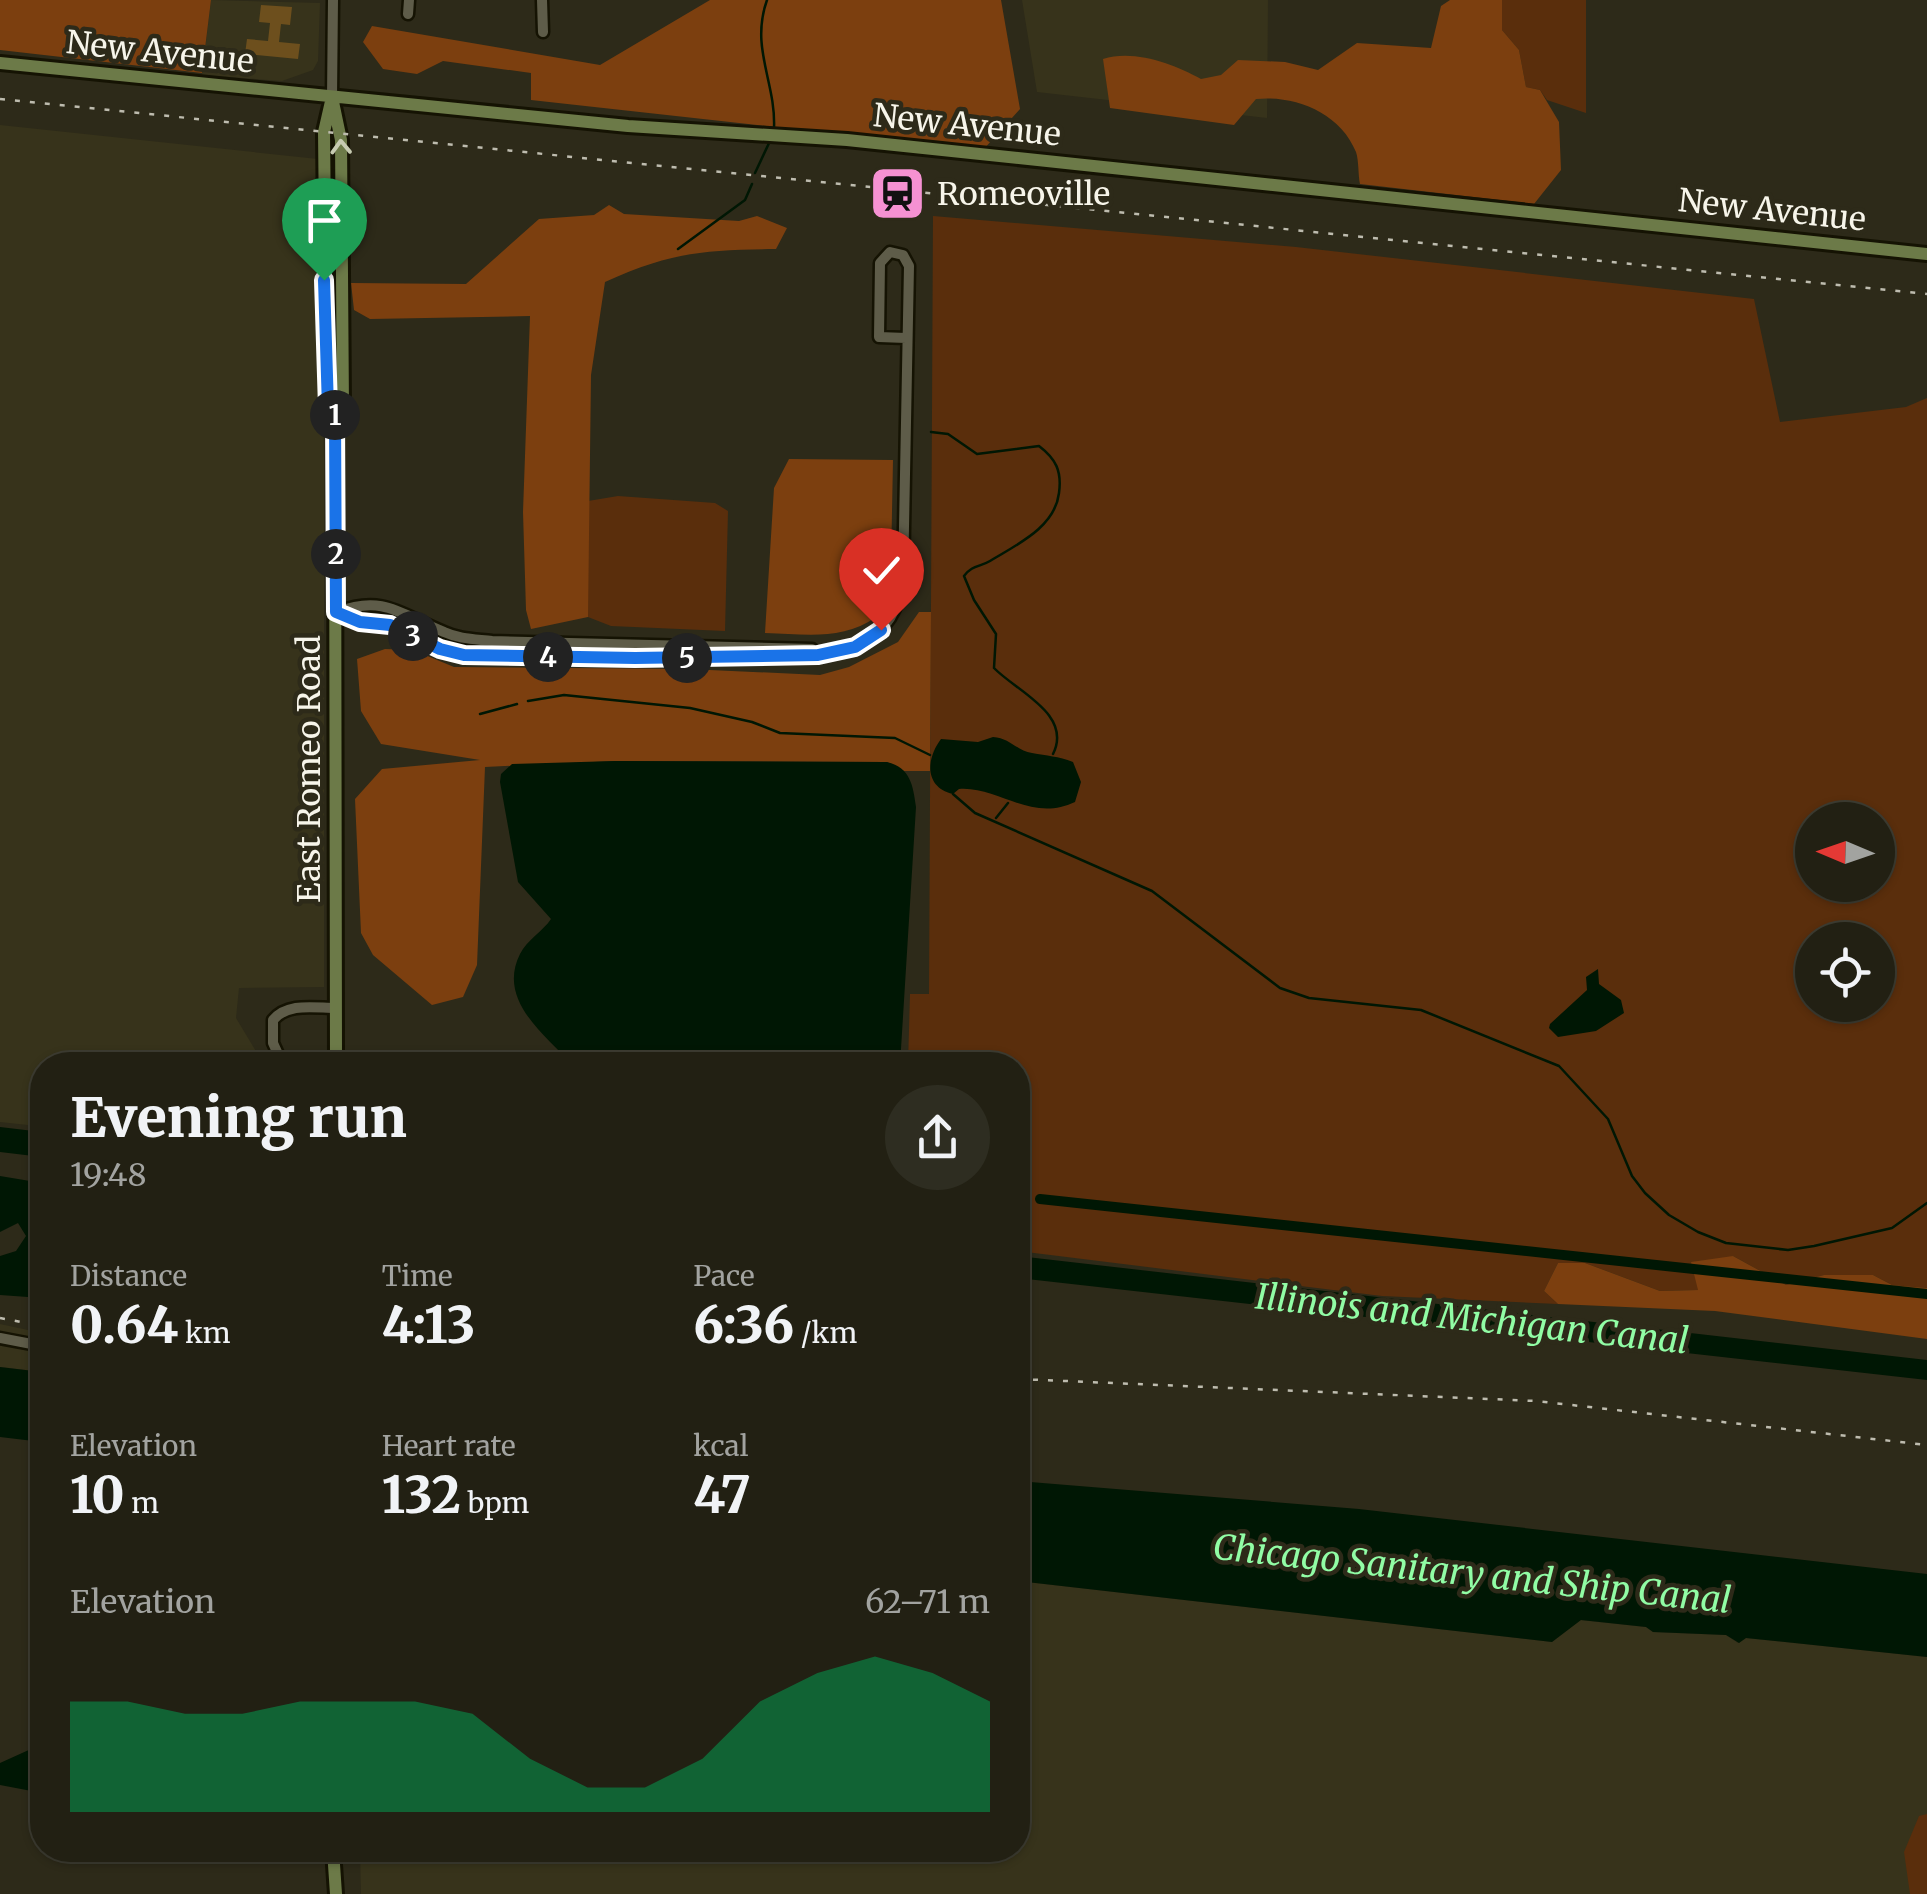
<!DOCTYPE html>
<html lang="en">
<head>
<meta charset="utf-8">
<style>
	:root { --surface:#222013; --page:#2e2d21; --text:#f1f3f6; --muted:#a2a3a0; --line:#3f3e33; --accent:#0b8043 }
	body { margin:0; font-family:Merriweather,serif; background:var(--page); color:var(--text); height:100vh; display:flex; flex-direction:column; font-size:38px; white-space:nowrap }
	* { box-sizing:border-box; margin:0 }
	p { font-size:32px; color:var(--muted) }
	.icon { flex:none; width:55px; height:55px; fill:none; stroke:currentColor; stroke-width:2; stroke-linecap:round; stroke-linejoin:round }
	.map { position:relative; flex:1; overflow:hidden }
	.side { position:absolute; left:30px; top:1052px; width:1000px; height:810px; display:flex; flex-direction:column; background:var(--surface); border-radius:40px; box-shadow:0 2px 8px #0004,0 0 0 2px var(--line) }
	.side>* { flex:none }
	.needle { width:65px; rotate:272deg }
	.buttons { position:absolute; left:1795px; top:802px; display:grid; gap:20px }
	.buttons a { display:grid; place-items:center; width:100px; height:100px; border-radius:50%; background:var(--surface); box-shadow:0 2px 8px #0004,0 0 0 2px var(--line); font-size:50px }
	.pin { position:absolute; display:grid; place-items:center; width:85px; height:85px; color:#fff; margin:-102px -42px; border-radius:50% 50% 50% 0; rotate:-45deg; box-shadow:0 0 10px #0007 }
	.pin .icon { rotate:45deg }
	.km { position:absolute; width:50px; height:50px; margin:-25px; border-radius:50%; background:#222; color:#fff; font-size:28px; line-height:50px; text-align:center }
	.round { display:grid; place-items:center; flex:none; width:105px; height:105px; border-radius:52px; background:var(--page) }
	.headline { display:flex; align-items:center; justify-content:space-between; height:170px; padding:0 40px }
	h1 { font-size:55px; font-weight:800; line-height:75px }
	.figures { display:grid; grid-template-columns:repeat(3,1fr); gap:15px; height:170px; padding:10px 40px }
	.figures div { display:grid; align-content:center }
	.figures b { font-size:50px; font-weight:800 }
	.figures small { font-size:28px; font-weight:400 }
	.figures p { font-size:28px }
	.chart { height:280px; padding:20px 40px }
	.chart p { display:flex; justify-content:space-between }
	.chart svg { width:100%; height:180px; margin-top:10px; fill:var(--accent); opacity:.7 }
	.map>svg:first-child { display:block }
	.built { fill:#37331b }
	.green { fill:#5a2e0c; fill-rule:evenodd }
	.forest { fill:#7c3f0f }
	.water { fill:#001704 }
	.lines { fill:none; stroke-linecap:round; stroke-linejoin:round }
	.stream { stroke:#001704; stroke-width:2.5 }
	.canal { stroke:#001704; stroke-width:10 }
	.building { fill:#6d4f1d }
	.minor-casing { stroke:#151303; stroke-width:15 }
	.major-casing { stroke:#151303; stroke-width:18 }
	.minor { stroke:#5e5c49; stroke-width:10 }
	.major { stroke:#6c7a48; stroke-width:12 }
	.rail { stroke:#bebcaf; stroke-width:2.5; stroke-dasharray:5 10; stroke-linecap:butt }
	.oneway { stroke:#c6cab1 }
	.route-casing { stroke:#fff; stroke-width:20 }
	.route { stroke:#1a73e8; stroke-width:12 }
	.labels { text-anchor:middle; stroke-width:9; stroke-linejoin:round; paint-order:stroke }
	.street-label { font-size:32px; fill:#f7f5ea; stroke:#2d2a19 }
	.poi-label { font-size:32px; fill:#f7f5ea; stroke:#2d2a19; text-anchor:start }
	.water-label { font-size:35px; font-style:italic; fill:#91fda5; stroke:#2d2a19 }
</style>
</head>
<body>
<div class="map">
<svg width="1927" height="1894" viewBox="0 0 1927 1894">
	<rect width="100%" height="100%" fill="#2d2a19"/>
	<path class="built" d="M211,0L320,3L318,61L313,70L282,81L202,75Z
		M1022,0H1268L1267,118L1037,92Z
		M0,125L318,159L324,457V987L239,988L236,1018L260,1058L52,1056L39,1071L37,1126L0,1122Z
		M0,1324L42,1333V1372L0,1367Z
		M1018,1581L1552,1642L1580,1620L1646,1627L1653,1632L1726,1635L1738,1643L1746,1638L1927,1657V1894H361L360,1850H1018Z"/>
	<path class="green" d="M1502,0H1586V113L1547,100L1540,90L1526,87L1519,50L1502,30Z
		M933,216L1296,247L1754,299L1780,422L1906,407L1927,398V1288L1892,1285L1873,1275H1824L1786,1285L1733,1256L1698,1290L1660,1291L1585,1263H1558L1544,1291L1558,1304L1382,1296L1018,1251V1065H908L910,994H929ZM1812,820H1878V885H1812ZM1812,940H1878V1005H1812Z
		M618,496L715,503L728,511L725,631L611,626L588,617V501Z
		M1927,1814V1894H1910L1904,1852L1919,1816Z"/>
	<path class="forest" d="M0,0H211L202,73L0,50Z
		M710,0H1001L1020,109L983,150L531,100V73L443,61L417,74L383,69L363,42L372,26L600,65Z
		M1450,0H1502V30L1519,50L1526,87L1540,90L1559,122L1561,170L1534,204L1360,184C1358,175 1359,161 1356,152C1340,112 1294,95 1256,99L1234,125L1110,108L1103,59C1134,49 1174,64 1201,79L1221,75L1238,60L1285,62L1318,70L1357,43L1431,48L1441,6Z
		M609,205L624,214L739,221L757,216L787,228L776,249C704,250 671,252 605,282L591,375L588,617L531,629L526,610L523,512L530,316L370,319L354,310L351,283L466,284L539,219L594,215Z
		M789,459L893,460L891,564L880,593L876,617C842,641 805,634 765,633L774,488Z
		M919,612H931L930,771H904L887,762L615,761L485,767L477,965L463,997L432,1005L373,955L361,933L355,799L382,769L480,760L381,744L361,711L357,659L385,649L413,650L454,667L688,669L820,675L849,667L898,642Z
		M1733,1256L1786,1285L1824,1275H1873L1892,1285L1927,1288V1339L1715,1311L1558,1304L1544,1291L1558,1263H1585L1660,1291L1698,1290L1691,1262Z"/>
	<path class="water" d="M993,737C1010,738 1017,751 1032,753C1047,756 1058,756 1073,762L1081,782L1075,802C1031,823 998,786 959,789L953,794C924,787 926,759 941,739L978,742Z
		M615,761L887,762C911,768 913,786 916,807L900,1065H573C544,1034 497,1000 520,954C527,940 543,931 551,919L518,882L500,782L501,774L512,764Z
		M1598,969L1599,984L1621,1000L1624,1013L1596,1031L1558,1037L1549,1028L1550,1024L1587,990L1586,977Z
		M0,1127L42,1132V1157L0,1152Z
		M0,1176L42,1183V1298L0,1295V1256L16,1251L26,1236L18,1223L0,1232Z
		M1018,1256L1927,1360V1380L1018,1278Z
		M0,1367L42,1372V1442L0,1437Z
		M1018,1481L1359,1509L1927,1574V1657L1746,1638L1739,1643L1726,1635L1653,1632L1646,1627L1581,1620L1552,1642L1018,1581Z
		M42,1744V1793L0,1785V1763Z"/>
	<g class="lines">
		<path class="stream" d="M767,0C750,48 776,82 774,128
			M755,173L770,141
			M678,249L745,200L752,184
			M931,432L948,434L977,454L1039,446C1056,459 1062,471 1059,493C1055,527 1018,544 990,561C980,567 972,565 964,576L974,600L996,634L994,668C1016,691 1073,714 1053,754
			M528,701L564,695L690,708L752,722L780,733L895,738L930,755
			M480,714L517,704
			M953,794L975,813L1152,891L1280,988L1309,998L1421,1010L1559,1066L1608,1119L1632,1176L1645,1193L1669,1215L1698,1232L1726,1243L1788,1250L1814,1246L1892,1228L1927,1203
			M996,818L1008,803"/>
		<path class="canal" d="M1040,1199L1927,1294"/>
	</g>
	<path class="building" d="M261,5L292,7L290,25L281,24L279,42L300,44L298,59L245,54L247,39L268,41L270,23L259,22Z"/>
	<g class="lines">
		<defs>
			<path id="minor" d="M542,0L543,32
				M408,14L409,0
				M332,97L333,0
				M337,612C355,620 372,620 390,625C416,633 438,648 464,655C556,658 647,658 739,657C777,656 823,661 859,645C886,633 900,607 903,579L909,266L903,255L890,252L880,263L879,337L906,338
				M338,612C384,594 403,616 444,632C459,639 475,639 492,641L812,649
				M283,1065L273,1043V1020C288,1002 315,1008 336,1008
				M0,1338L42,1346"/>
			<path id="major" d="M0,63L628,126L847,140L1927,254
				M332,97L324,132L327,409L335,414L336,1065
				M333,102L341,140L343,408L335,414
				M333,1850L336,1894"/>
		</defs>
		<use href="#minor" class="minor-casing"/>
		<use href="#major" class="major-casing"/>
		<use href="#minor" class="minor"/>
		<use href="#major" class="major"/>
		<path class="rail" d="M0,99L1927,294
			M0,1318L42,1326
			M1018,1379L1536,1401L1927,1445"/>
	</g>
	<defs><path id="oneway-chevron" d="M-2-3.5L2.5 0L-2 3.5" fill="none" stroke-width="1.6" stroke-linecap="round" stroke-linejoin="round" transform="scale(2.5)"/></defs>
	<use class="oneway" href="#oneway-chevron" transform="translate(341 147) rotate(-92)"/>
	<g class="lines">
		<defs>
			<path id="route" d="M324,280L328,408L335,414L336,612L360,622L390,625L440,649L464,655L635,658L818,655L855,647L881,630"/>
		</defs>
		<use href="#route" class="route-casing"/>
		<use href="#route" class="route"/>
	</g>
	<defs>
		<symbol id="station-square" viewBox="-11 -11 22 22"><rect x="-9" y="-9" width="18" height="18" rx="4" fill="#f591d2" stroke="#2d2a19"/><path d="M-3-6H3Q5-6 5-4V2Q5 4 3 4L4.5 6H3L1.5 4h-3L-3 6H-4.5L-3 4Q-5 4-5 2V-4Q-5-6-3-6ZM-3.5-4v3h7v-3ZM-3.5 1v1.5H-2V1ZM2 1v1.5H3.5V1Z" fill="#111"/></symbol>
	</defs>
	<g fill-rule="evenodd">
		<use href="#station-square" x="866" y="162" width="63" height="63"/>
	</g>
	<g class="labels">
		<g class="street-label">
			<text transform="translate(160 52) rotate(6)" y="11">New Avenue</text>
			<text transform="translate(967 125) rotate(6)" y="11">New Avenue</text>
			<text transform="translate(1772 210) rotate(6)" y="11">New Avenue</text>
			<text transform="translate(309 769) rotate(-90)" y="11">East Romeo Road</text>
		</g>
		<g class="poi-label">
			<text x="937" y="205">Romeoville</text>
		</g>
		<g class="water-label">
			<text transform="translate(1472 1319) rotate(6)" y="12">Illinois and Michigan Canal</text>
			<text transform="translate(1472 1574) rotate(6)" y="12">Chicago Sanitary and Ship Canal</text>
		</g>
	</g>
</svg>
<div class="buttons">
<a><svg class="needle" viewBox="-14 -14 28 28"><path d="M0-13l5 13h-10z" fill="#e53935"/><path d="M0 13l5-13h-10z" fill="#a2a3a0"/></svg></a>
<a><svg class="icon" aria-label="locate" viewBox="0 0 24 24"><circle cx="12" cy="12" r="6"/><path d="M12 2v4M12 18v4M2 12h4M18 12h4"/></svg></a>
</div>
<div class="pin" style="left:324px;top:280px;background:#1e9e55"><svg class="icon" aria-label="arrive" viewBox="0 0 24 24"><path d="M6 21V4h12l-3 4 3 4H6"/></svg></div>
<div class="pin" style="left:881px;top:630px;background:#d93025"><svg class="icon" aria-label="check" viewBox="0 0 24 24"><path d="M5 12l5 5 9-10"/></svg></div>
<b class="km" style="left:335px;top:415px">1</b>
<b class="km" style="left:336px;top:554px">2</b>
<b class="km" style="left:413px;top:636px">3</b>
<b class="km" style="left:548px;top:657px">4</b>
<b class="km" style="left:687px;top:658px">5</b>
<section class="side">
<div class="headline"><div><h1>Evening run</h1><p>19:48</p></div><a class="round"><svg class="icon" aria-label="share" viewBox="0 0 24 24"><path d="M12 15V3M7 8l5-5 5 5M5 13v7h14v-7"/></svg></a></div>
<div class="figures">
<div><p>Distance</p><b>0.64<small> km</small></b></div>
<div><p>Time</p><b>4:13</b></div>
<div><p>Pace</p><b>6:36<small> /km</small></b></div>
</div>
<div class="figures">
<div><p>Elevation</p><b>10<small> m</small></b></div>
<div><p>Heart rate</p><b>132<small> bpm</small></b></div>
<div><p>kcal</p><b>47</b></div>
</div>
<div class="chart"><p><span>Elevation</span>62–71 m</p>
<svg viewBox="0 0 160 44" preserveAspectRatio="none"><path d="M0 44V17L10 17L20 20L30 20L40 17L50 17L60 17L70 20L80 31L90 38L100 38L110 31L120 17L130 10L140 6L150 10L160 17V44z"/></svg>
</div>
</section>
</div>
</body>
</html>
